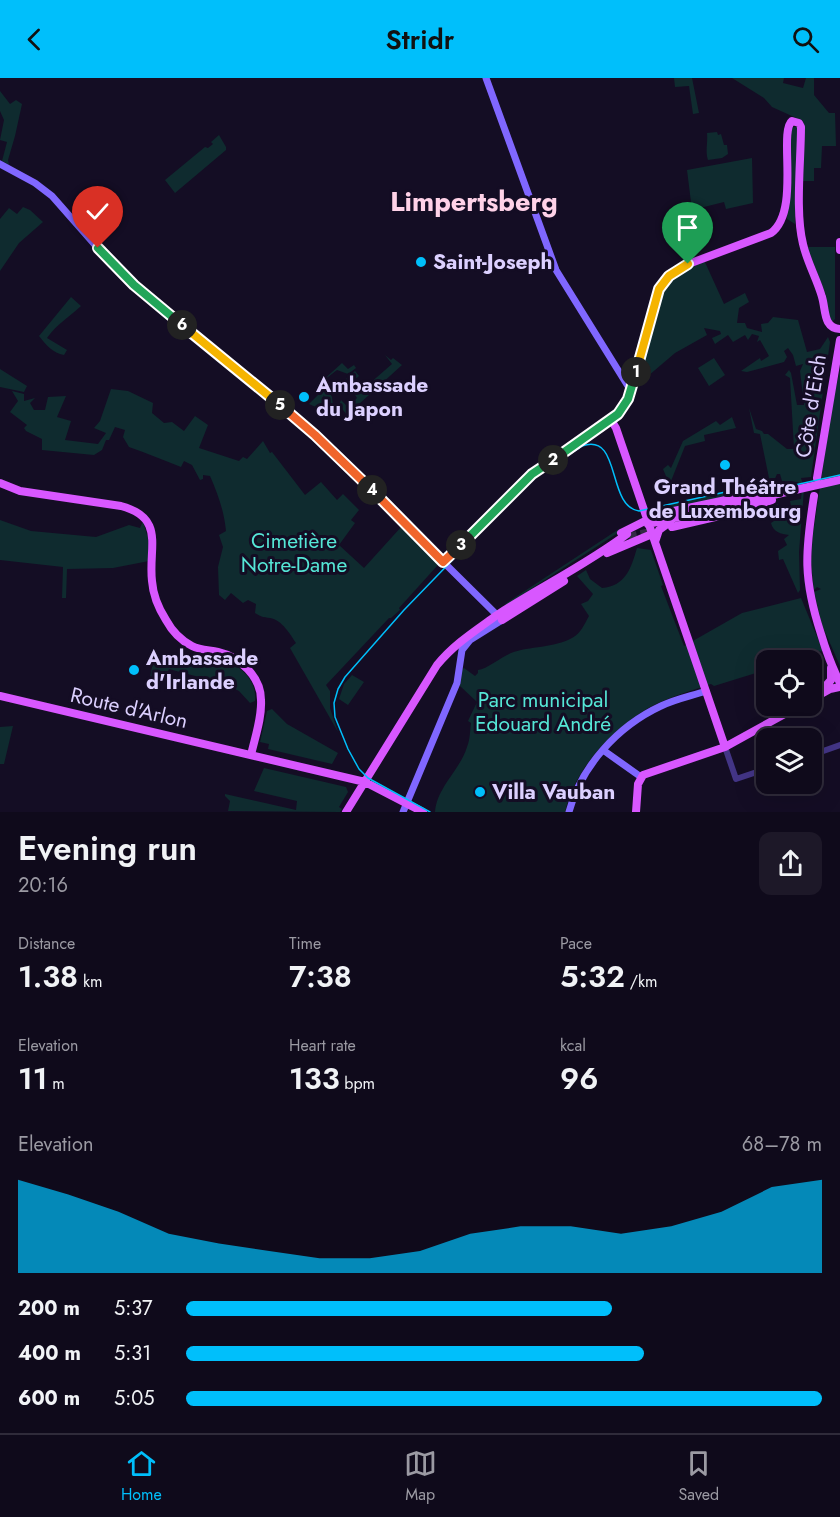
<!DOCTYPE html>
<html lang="en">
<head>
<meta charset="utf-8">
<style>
	:root { --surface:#0f0a1b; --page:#1d1828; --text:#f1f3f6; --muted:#9b9aa3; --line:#2f2b3a; --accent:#00bffb }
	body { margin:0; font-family:Jost,sans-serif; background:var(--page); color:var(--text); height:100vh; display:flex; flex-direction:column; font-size:22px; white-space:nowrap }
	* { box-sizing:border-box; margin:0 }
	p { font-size:20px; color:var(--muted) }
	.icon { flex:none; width:33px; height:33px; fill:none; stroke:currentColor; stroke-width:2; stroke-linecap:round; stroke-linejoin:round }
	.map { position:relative; height:734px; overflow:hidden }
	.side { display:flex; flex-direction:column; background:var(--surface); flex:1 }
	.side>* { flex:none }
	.buttons { position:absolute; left:756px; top:572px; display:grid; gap:12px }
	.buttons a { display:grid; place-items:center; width:66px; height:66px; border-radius:12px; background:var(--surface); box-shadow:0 6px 24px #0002,0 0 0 2px var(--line); font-size:30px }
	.pin { position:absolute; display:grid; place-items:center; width:51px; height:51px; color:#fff; margin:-62px -26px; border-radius:50% 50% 50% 0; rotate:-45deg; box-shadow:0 0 6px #0007 }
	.pin .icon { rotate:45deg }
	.km { position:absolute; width:30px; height:30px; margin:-15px; border-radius:50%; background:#222; color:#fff; font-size:16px; line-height:30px; text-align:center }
	.round { display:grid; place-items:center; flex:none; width:63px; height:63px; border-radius:12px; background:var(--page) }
	.summary { display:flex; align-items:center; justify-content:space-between; height:102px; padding:0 18px }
	h1 { font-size:33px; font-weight:600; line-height:45px }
	.stats { display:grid; grid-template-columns:repeat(3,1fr); gap:9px; height:102px; padding:6px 18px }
	.stats div { display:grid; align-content:center }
	.stats b { font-size:30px; font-weight:600 }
	.stats small { font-size:16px; font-weight:400 }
	.stats p { font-size:16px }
	.chart { height:168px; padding:12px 18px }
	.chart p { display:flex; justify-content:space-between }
	.chart svg { width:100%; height:108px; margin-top:6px; fill:var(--accent); opacity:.7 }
	ul { padding:0 18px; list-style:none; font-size:20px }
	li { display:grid; grid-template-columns:96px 72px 1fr; align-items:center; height:45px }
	li i { height:15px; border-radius:8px; background:var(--accent) }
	header { display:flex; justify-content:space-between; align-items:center; height:78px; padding:0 18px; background:var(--accent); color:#111; font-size:27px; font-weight:600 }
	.tab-bar { display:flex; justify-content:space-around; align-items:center; height:84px; border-top:2px solid var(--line); background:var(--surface); font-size:16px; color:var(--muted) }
	.tab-bar a { display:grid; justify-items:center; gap:3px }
	.tab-bar .selected { color:var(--accent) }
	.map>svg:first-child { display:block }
	.green { fill:#0f2b2f }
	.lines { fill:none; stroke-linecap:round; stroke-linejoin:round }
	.primary-tunnel { stroke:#322a45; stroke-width:8; stroke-dasharray:8 4; stroke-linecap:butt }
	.tertiary { stroke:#433586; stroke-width:6 }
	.secondary { stroke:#8067ff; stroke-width:7 }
	.primary { stroke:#d857ff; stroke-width:8 }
	.tram { stroke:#00bffb; stroke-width:1.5 }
	.primary-bridge { stroke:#d857ff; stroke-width:8 }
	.split-1-casing { stroke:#fff; stroke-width:12 }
	.split-2-casing { stroke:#fff; stroke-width:12 }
	.split-3-casing { stroke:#fff; stroke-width:12 }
	.split-4-casing { stroke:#fff; stroke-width:12 }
	.split-5-casing { stroke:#fff; stroke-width:12 }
	.split-6-casing { stroke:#fff; stroke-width:12 }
	.split-7-casing { stroke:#fff; stroke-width:12 }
	.split-1 { stroke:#f5b400; stroke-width:8 }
	.split-2 { stroke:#22a559; stroke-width:8 }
	.split-3 { stroke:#22a559; stroke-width:8 }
	.split-4 { stroke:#f0652b; stroke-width:8 }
	.split-5 { stroke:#f0652b; stroke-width:8 }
	.split-6 { stroke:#f5b400; stroke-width:8 }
	.split-7 { stroke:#22a559; stroke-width:8 }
	.poi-dot { fill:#00bffb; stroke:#140d24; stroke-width:2 }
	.labels { text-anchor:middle; stroke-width:6; stroke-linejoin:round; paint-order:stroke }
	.poi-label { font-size:21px; font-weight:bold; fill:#dcd0ff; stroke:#140d24; text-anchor:start }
	.street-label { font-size:21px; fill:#dcd0ff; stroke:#140d24 }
	.park-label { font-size:21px; fill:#55e6d6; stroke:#140d24 }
	.district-label { font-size:27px; font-weight:bold; fill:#ffd2e8; stroke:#140d24 }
</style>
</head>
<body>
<header><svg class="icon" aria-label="back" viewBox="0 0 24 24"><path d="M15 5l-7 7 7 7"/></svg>Stridr<svg class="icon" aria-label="search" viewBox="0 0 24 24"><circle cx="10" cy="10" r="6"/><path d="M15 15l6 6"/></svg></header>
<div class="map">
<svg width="840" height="734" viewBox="0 0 840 734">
	<rect width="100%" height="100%" fill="#140d24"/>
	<path class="green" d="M674,0H692L699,35L693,36L689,8L675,9Z
		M732,0H784L783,5L803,10L806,0H814V17L829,35H835L836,68H822L821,90H814V103H803L805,53L803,43L772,29L764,20Z
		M0,13L10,26L16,22L22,26L15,58L8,82L9,87L2,83L7,64L0,62L4,42L0,33Z
		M794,49H797L799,53L795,117V146L787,141L791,51Z
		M717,54L718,57L721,56L724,67H727L728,76L722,80L708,82C705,73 708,65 707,55Z
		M219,57L226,69V72L175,115L165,102L205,69L208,70L213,66L211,64Z
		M752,80L753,125L726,131L724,124L692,132L687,92Z
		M23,129L30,132L43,144L19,165L0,193V141L9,130L17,136Z
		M807,169H835V241L833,243H830L826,217Z
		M704,182L724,226L745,215L749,224L739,230L737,245H745L747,250L762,254L761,246L768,245L773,239L798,242L807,274L820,271L828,259L830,264L811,399L801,400L804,411L799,474L800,512L798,515L783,481L779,482L778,473L787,467L784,461L789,457C781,456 773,454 771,445L774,443L770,439C770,432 772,429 778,426V433H787V429L791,428L790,423L801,421L802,411L798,404L782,403L780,396H777L773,405L770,406L768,404V407H762L760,405V407L757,405L759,403L769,400L760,356L754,355L749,330L756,351L762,353L764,356H768L787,371H794L790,300L785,297L789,292L791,295L797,327H804L800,293L803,286L796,288L793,277L788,270L784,273L787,279L784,284L747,294L741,293L760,280L761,283L769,278L760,262L757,264L759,258L752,256L748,262L745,257L733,264L728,257L715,266L712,260L721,256L720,253L704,250L707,257L675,275L648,298L640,296L660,229L658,227C665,198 679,194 704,182Z
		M71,219L81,228C68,240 58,245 47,260L67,272L64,277C53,275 46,267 39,258Z
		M385,277L391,282L393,280L402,287L347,337L339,327L341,322L348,329L357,320L354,315L355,312L346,301L355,293L359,298L352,304L361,313L392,286Z
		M714,280L725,297L709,308L698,290Z
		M342,285L348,291L354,287L356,290L348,296L337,292L328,299L326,308L332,319L333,328L323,317L324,320L322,322L329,330L323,336L318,330L309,326L325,310L321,304Z
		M0,291L27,308L24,314L0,309Z
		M840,292V588L822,547L814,514L821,511L817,509L814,512L811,484L813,456L833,322Z
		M111,311L128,313L153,325L152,335L164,345L172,344L184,353L195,338L208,347L199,370L239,383L243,379L247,381L263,363L270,375L272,374L305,417L321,404L337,422L343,416L359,432L351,442L355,445L339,467L364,490L402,448L437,483V488L399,530L400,532L391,540H389L326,607L330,613V630L338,654L290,570L296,565C290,556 282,542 270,540C263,539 261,539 255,535L256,526L248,522L243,525L231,515L225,522L219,517L218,489L223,469L219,457L226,453C224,433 218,416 210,398L203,397V401L200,402L192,387L184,383L181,389C163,382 147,375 129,369L123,359L125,352L115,349L109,362H106L102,372L94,377L42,372V361L26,353L24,350L27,347L10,334L18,323L12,313L24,316V323L35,320L30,325L34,332H45L48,319L66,318L57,339L71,343L65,362L98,366L106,355L94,350L100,343Z
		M732,339L736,350L704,357L705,363L685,368L671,403H668L663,391L668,387L671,390L683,363L716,343L720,347Z
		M779,409V414L747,416L660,439H657L654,430L734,411Z
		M0,442L31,453L96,459L129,447L140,450L143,443L149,464V483L113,490L67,491L66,520H62L63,489L0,482Z
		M619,451L621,453L506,527L505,526Z
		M637,470L651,472L663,507L661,508L684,568L742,535L801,520L823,573L817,574L797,582H766V592L714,608L711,606C690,613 669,619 650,629C612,651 575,690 565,734H435C437,709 460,692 467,669C470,662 470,653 471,645L468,643L477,624L460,608L461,592L464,590L475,598L478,595V592C487,591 501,579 511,575C530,568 554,570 572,560C581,555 584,547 589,538L581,526L588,523L593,516L577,498L586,492L590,501L602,510C626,508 631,490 637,470Z
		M210,577C232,581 258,598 255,623L250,625L239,613L225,606L169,591L167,595L170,596L168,604L150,600L153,583L166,587L168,581L191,586Z
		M352,597L364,604L348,627L339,621L344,606Z
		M272,631L287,646L338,675L332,686L268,671L269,666L260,664L267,633Z
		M13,648L4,686H0V649Z
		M264,690L346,709L348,714L339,729L342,731L340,734L228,733L230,723L225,718V716L296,732L297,723L254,713Z"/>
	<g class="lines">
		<path class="primary-tunnel" d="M643,445L669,434
			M629,459L654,453"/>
		<path class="tertiary" d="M443,484L532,396L611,342
			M725,669L736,701L766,691
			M812,677L840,667"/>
		<path class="secondary" d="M486,0L556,192L631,313
			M0,86L35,105L52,118L111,185L134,207L315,357L502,542L470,562L462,572L457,605L403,734
			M603,672L641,699
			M569,734C581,688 618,648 661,628C675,621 691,618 706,613"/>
		<path class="primary" d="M840,164V172
			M817,400L840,262
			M0,405L20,413L121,428C166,440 148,470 152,503C153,517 159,531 166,542C172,553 180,562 192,568C200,572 209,572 218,574C240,579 261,599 261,622C262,640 255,659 251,677
			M814,418C805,475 803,501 821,556C826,573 832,589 840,605
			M669,434L745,418
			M648,446L795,412
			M672,449L741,433L772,422
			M621,455L647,442
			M655,464L659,452L670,444
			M607,475L652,456
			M502,542L564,503
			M0,618L365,704L423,734
			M816,619L831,602V590
			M812,621L830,611L840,609
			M725,669L616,350L611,342L624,329L631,313L655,224L665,202L683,188L771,155C801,133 778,54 792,43L799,45L801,49C801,83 795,134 803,166C807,184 817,201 822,219C826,232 823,250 840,251
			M346,734L437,587C454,566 475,553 497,537C540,509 586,487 627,456
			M636,734L638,706L643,697L725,669L801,627"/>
		<path class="tram" d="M430,734L368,700L359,691L348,671L335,639L334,625L338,611L345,599L404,532L496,437L541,394L582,368C622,354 606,428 639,433L730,413L777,411L840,397"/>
		<path class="primary-bridge" d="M795,412L840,402"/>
	</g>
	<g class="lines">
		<defs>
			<path id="split-1" d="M636,294L659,211L669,198L688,186"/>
			<path id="split-2" d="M553,382L618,336L628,321L636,294"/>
			<path id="split-3" d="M461,467L532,396L553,382"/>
			<path id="split-4" d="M372,412L443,484L461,467"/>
			<path id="split-5" d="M280,327L315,357L372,412"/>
			<path id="split-6" d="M182,247L280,327"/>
			<path id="split-7" d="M98,170L134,207L182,247"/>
		</defs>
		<use href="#split-1" class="split-1-casing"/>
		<use href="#split-2" class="split-2-casing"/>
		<use href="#split-3" class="split-3-casing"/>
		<use href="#split-4" class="split-4-casing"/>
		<use href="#split-5" class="split-5-casing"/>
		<use href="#split-6" class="split-6-casing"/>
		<use href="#split-7" class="split-7-casing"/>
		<use href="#split-1" class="split-1"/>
		<use href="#split-2" class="split-2"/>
		<use href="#split-3" class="split-3"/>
		<use href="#split-4" class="split-4"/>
		<use href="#split-5" class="split-5"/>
		<use href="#split-6" class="split-6"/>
		<use href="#split-7" class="split-7"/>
	</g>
	<g class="poi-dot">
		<circle cx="421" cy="184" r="6"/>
		<circle cx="304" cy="319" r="6"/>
		<circle cx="725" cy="387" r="6"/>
		<circle cx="134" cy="592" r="6"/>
		<circle cx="480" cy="714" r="6"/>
	</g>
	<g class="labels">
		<g class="poi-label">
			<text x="433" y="191">Saint-Joseph</text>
			<text x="316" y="314">Ambassade<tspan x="316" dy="24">du Japon</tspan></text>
			<text x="725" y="416" text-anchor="middle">Grand Théâtre<tspan x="725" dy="24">de Luxembourg</tspan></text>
			<text x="146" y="587">Ambassade<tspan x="146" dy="24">d'Irlande</tspan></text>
			<text x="492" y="721">Villa Vauban</text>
		</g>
		<g class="street-label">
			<text transform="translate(811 328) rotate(-81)" y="7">Côte d'Eich</text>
			<text transform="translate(129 630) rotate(13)" y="7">Route d'Arlon</text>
		</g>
		<g class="park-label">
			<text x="294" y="470">Cimetière<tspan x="294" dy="24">Notre-Dame</tspan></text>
			<text x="543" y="629">Parc municipal<tspan x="543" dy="24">Edouard André</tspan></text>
		</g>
		<g class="district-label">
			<text x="474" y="133">Limpertsberg</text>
		</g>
	</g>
</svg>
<div class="buttons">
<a><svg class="icon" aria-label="locate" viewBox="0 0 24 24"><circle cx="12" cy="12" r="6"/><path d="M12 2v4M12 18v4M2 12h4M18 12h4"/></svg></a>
<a><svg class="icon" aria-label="layers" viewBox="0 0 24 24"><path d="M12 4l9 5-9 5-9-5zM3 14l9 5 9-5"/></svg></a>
</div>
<div class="pin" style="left:688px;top:186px;background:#1e9e55"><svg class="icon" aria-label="arrive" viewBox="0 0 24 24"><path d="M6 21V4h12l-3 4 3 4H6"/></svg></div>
<div class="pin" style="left:98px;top:170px;background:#d93025"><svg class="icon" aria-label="check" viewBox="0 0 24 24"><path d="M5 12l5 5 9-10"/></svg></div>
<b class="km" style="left:636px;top:294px">1</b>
<b class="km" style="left:553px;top:382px">2</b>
<b class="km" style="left:461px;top:467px">3</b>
<b class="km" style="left:372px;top:412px">4</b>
<b class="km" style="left:280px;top:327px">5</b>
<b class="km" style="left:182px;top:247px">6</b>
</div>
<section class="side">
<div class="summary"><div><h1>Evening run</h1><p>20:16</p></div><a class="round"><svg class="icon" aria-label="share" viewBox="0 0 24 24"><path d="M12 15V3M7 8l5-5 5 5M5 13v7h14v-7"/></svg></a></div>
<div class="stats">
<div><p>Distance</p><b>1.38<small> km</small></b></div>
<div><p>Time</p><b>7:38</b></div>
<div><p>Pace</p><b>5:32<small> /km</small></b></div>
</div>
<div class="stats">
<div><p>Elevation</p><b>11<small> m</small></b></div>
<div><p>Heart rate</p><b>133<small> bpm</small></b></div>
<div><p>kcal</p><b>96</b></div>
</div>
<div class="chart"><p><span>Elevation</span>68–78 m</p>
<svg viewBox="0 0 160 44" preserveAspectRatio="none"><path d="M0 44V6L10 12L20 19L30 28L40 32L50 35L60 38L70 38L80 35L90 28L100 25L110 25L120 28L130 25L140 19L150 9L160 6V44z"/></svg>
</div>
<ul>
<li><b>200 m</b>5:37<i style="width:67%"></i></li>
<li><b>400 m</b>5:31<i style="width:72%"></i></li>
<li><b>600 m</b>5:05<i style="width:100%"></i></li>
</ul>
</section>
<nav class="tab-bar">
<a class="selected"><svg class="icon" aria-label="home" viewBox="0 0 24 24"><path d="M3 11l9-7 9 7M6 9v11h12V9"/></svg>Home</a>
<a><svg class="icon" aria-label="map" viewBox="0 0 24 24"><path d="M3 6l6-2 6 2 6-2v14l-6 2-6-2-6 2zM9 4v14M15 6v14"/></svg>Map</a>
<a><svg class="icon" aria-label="saved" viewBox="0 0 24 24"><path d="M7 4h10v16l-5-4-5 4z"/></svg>Saved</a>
</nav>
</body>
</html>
